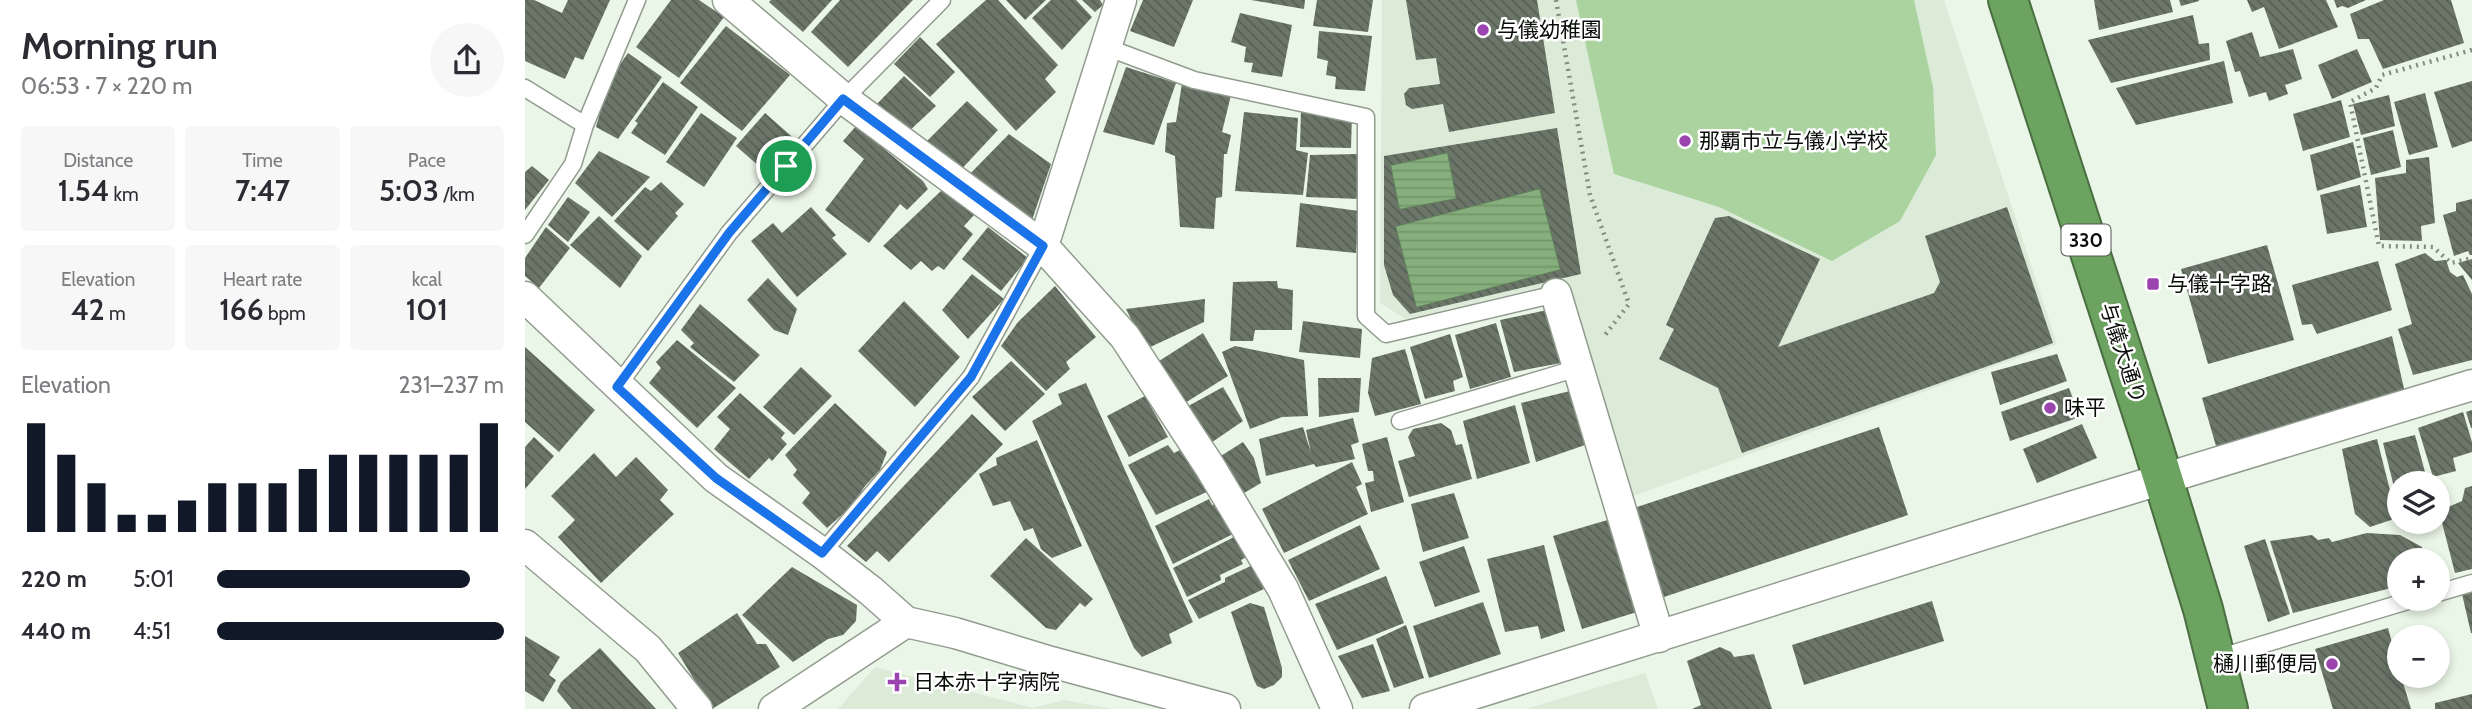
<!DOCTYPE html>
<html lang="en">
<head>
<meta charset="utf-8">
<style>
	:root { --surface:#fff; --page:#f7f7f7; --text:#2b2b33; --muted:#7c7c81; --accent:#111827 }
	body { margin:0; font-family:Cabin,"Noto Sans JP",sans-serif; background:var(--page); color:var(--text); height:100vh; display:flex; flex-direction:column; font-size:26px; white-space:nowrap }
	* { box-sizing:border-box; margin:0 }
	p { font-size:23px; color:var(--muted) }
	.icon { flex:none; width:38px; height:38px; fill:none; stroke:currentColor; stroke-width:2; stroke-linecap:round; stroke-linejoin:round }
	.map { position:relative; flex:1; overflow:hidden }
	.drawer { display:flex; flex-direction:column; background:var(--surface); width:525px }
	.drawer>* { flex:none }
	.buttons { position:absolute; left:1862px; top:471px; display:grid; gap:14px }
	.buttons a { display:grid; place-items:center; width:63px; height:63px; border-radius:50%; background:var(--surface); box-shadow:0 4px 10px #0003; font-size:35px }
	.pin { position:absolute; display:grid; place-items:center; width:60px; height:60px; color:#fff; margin:-30px; border:4px solid #fff; border-radius:50%; box-shadow:0 2px 7px #0007 }
	.round { display:grid; place-items:center; flex:none; width:74px; height:74px; border-radius:37px; background:var(--page) }
	.headline { display:flex; align-items:center; justify-content:space-between; height:119px; padding:0 21px }
	h1 { font-size:38px; font-weight:600; line-height:52px }
	.stats { display:grid; grid-template-columns:repeat(3,1fr); gap:10px; height:119px; padding:7px 21px }
	.stats div { display:grid; align-content:center; border-radius:7px; background:var(--page); text-align:center }
	.stats b { font-size:30px; font-weight:600 }
	.stats small { font-size:19px; font-weight:400 }
	.stats p { font-size:19px }
	.chart { height:196px; padding:14px 21px }
	.chart p { display:flex; justify-content:space-between }
	.chart svg { width:100%; height:126px; margin-top:7px; stroke:var(--accent); stroke-width:6 }
	ul { padding:0 21px; list-style:none; font-size:23px }
	li { display:grid; grid-template-columns:112px 84px 1fr; align-items:center; height:52px }
	li i { height:18px; border-radius:9px; background:var(--accent) }
	main { display:flex; flex:1; min-height:0 }
	.map>svg:first-child { display:block }
	.built { fill:#dbebd7 }
	.garden { fill:#aad3a0 }
	.water { fill:url(#water-rules); stroke:#607e5a; stroke-width:2 }
	.building { fill:url(#building-back-hatch); fill-rule:evenodd }
	.lines { fill:none; stroke-linecap:round; stroke-linejoin:round }
	.lane-casing { stroke:#919c8e; stroke-width:19 }
	.street-casing { stroke:#919c8e; stroke-width:33 }
	.highway-casing { stroke:#4a6e41; stroke-width:42 }
	.path { stroke:#838c81; stroke-width:4.5; stroke-dasharray:2 5; stroke-linecap:butt }
	.lane { stroke:#fff; stroke-width:16 }
	.street { stroke:#fff; stroke-width:30 }
	.highway { stroke:#6da360; stroke-width:38 }
	.route-casing { stroke:#fff; stroke-width:14 }
	.route { stroke:#1a73e8; stroke-width:9 }
	.poi-dot { fill:#9b44b0; stroke:#fff; stroke-width:2.5 }
	.labels { text-anchor:middle; stroke-width:5; stroke-linejoin:round; paint-order:stroke }
	.shield { fill:#fff; stroke:#535652; stroke-width:2 }
	.shield-label { font-size:19px; font-weight:bold; fill:#090d08 }
	.poi-label { font-size:21px; fill:#090d08; stroke:#fff; text-anchor:start }
	.street-label { font-size:21px; fill:#090d08; stroke:#fff }
</style>
</head>
<body>
<main>
<section class="drawer">
<div class="headline"><div><h1>Morning run</h1><p>06:53 · 7 × 220 m</p></div><a class="round"><svg class="icon" aria-label="share" viewBox="0 0 24 24"><path d="M12 15V3M7 8l5-5 5 5M5 13v7h14v-7"/></svg></a></div>
<div class="stats">
<div><p>Distance</p><b>1.54<small> km</small></b></div>
<div><p>Time</p><b>7:47</b></div>
<div><p>Pace</p><b>5:03<small> /km</small></b></div>
</div>
<div class="stats">
<div><p>Elevation</p><b>42<small> m</small></b></div>
<div><p>Heart rate</p><b>166<small> bpm</small></b></div>
<div><p>kcal</p><b>101</b></div>
</div>
<div class="chart"><p><span>Elevation</span>231–237 m</p>
<svg viewBox="0 0 160 44" preserveAspectRatio="none"><path d="M5 44V6M15 44V17M25 44V27M35 44V38M45 44V38M55 44V33M65 44V27M75 44V27M85 44V27M95 44V22M105 44V17M115 44V17M125 44V17M135 44V17M145 44V17M155 44V6"/></svg>
</div>
<ul>
<li><b>220 m</b>5:01<i style="width:88%"></i></li>
<li><b>440 m</b>4:51<i style="width:100%"></i></li>
</ul>
</section>
<div class="map">
<svg width="1947" height="709" viewBox="0 0 1947 709">
	<defs>
		<pattern id="water-rules" width="6" height="5" patternUnits="userSpaceOnUse" patternTransform="scale(1.75)"><rect width="6" height="5" fill="#86af7d"/><path d="M0 2.5h6" fill="none" stroke="#72956b"/></pattern>
		<pattern id="building-back-hatch" width="6" height="6" patternUnits="userSpaceOnUse" patternTransform="scale(1.75)"><rect width="6" height="6" fill="#6b7669"/><path d="M-1 5l2 2M0 0l6 6M5-1l2 2" fill="none" stroke="#565f54"/></pattern>
	</defs>
	<rect width="100%" height="100%" fill="#eaf6e7"/>
	<path class="built" d="M857,0H1419L1532,344L1108,496L1038,282L881,319L855,303Z
		M350,667L508,708L539,700L587,709H313Z
		M1120,673L1133,709H1001Z"/>
	<path class="garden" d="M1051,0H1389L1408,87L1411,155L1375,221L1307,261L1194,207L1089,174Z"/>
	<path class="water" d="M923,152L932,199L874,210L865,165Z
		M1015,188L1036,270L891,308L870,226Z"/>
	<path class="building" d="M0,0H9L37,13L43,0H85L58,60L50,57L40,79L0,61Z
		M146,0H174L199,17L154,78L111,47Z
		M246,0H307L278,32L244,2Z
		M315,0H388L323,67L286,32Z
		M461,0H473L533,65L520,79L531,92L491,131L411,44Z
		M481,0H521L500,20Z
		M526,0H551L567,17L537,50L507,18Z
		M557,0H575L578,5L570,12Z
		M618,0H668L649,47L605,31Z
		M726,0H780L779,9Z
		M792,0H848L843,32L788,26Z
		M881,0H1012L1030,113L924,132L918,104L887,109L881,105L879,94L884,88L915,84L911,58L891,60Z
		M1569,0H1645L1648,12L1574,30Z
		M1654,0H1674V1L1656,6Z
		M1722,0H1801L1813,27L1754,49L1739,7L1727,12Z
		M1809,0H1841L1823,8L1817,6L1812,8Z
		M1859,0H1926L1939,43L1858,69L1844,39H1833L1825,14Z
		M715,13L767,25L757,77L726,72L728,63L719,62L721,47L706,42Z
		M1668,15L1674,44L1684,43L1685,60L1586,83L1563,40Z
		M201,26L265,75L217,131L155,83Z
		M794,31L847,36L840,91L810,89L811,77L801,75L803,61L792,58Z
		M1727,32L1735,57L1768,49L1777,79L1760,85L1763,94L1744,101L1741,92L1724,97L1715,71L1710,72L1701,41Z
		M395,37L430,72L405,97L369,64Z
		M1832,49L1847,82L1807,99L1793,65Z
		M103,53L137,77L93,139L71,127L84,80Z
		M1699,61L1708,103L1611,125L1591,88Z
		M601,67L651,83L629,145L578,132Z
		M379,76L411,106L382,133L352,104Z
		M1947,81V141L1927,148L1909,92Z
		M138,82L173,107L140,155L106,133L113,123L110,121Z
		M657,83L707,91L697,132L706,135L702,154H699L697,197L691,198L689,229L655,227L650,156L640,152L642,123L651,122Z
		M1900,93L1913,147L1884,155L1869,102Z
		M1864,95L1870,126L1836,135L1828,104Z
		M1816,100L1825,137L1778,151L1768,114Z
		M442,101L473,130L431,175L398,145Z
		M776,109L827,115L826,148L775,147Z
		M719,112L773,118L771,150L783,153L778,195L710,191Z
		M176,113L212,138L179,187L141,162Z
		M240,113L273,142L244,175L211,146Z
		M331,126L398,181L403,189L382,210L375,204L344,243L300,210L339,159L318,141Z
		M1032,128L1056,274L885,314L868,295L859,265V156ZM923,152L932,199L874,210L865,165ZM1015,188L1036,270L891,308L870,226Z
		M1868,130L1876,167L1846,175L1838,138Z
		M484,134L526,164L504,229L438,181Z
		M1828,142L1836,177L1792,191L1785,155Z
		M74,151L125,177L87,217L50,183Z
		M833,154L835,199L781,197L785,155Z
		M1904,157L1910,223L1896,226L1897,241L1855,240L1850,178L1881,173V160Z
		M7,166L24,180L0,210V172Z
		M136,182L159,204L150,213L153,216L123,251L89,221L120,187L126,191Z
		M1835,185L1842,227L1802,234L1795,195Z
		M417,190L449,215L439,226L448,234L419,270L413,266L407,271L396,261L386,270L358,246Z
		M43,197L65,212L43,242L23,225Z
		M1947,199V255H1945L1943,251L1929,256L1918,215L1931,211V203Z
		M775,203L834,211L831,253L771,247Z
		M286,207L311,235L307,238L322,254L272,297L226,241L248,223L257,233Z
		M1482,207L1528,343L1217,453L1193,388L1134,359L1149,329L1141,325L1190,218L1204,216L1295,259L1253,347L1409,293L1415,282L1400,236Z
		M74,216L117,256L95,288L45,245Z
		M21,227L45,248L14,288L0,276V258Z
		M463,227L503,258L476,291L437,259Z
		M1742,245L1769,340L1683,364L1656,269Z
		M1900,253L1910,261L1921,260L1925,272L1932,277L1938,275L1947,294V360L1888,375L1873,329L1887,324L1870,264Z
		M1947,259V280L1933,263Z
		M1853,261L1867,310L1792,334L1787,324L1777,325L1767,285Z
		M447,274L479,299L443,339L417,310Z
		M243,278L272,309L263,335L249,330L222,300Z
		M752,281L753,288L768,290L767,330H730L728,341H705L708,282Z
		M530,286L571,337L541,362L545,369L521,391L476,346L493,322Z
		M680,299L679,322L621,349L601,309Z
		M379,301L435,357L390,407L333,351Z
		M175,304L235,355L209,382L165,347L169,343L156,330Z
		M1022,310L1036,363L989,372L975,320Z
		M778,321L837,329L835,358L774,352Z
		M971,323L986,377L945,389L930,335Z
		M678,333L703,376L660,403L634,361Z
		M925,334L938,377L928,381L930,391L900,399L885,347Z
		M1867,336L1880,393L1691,446L1677,398Z
		M152,340L211,388L172,428L124,383L136,368L131,362Z
		M710,346L779,360L783,416L757,417L725,429L697,352Z
		M0,347L70,410L34,452L0,422Z
		M880,349L896,404L850,416L843,393L847,358Z
		M1532,354L1542,381L1475,405L1466,372Z
		M486,361L520,394L480,431L447,397Z
		M276,367L307,396L269,435L238,407Z
		M793,378H836L834,412L794,417Z
		M561,383L668,622L644,634L647,643L617,657L609,648L507,421L537,404L533,394Z
		M698,387L718,421L680,447L656,410Z
		M1544,388L1555,417L1485,441L1476,412Z
		M1045,391L1060,445L1011,462L996,403Z
		M215,393L260,433L256,438L262,444L247,461L244,458L224,479L189,449L205,429L192,417Z
		M620,396L643,437L604,457L582,416Z
		M310,403L362,452L355,470L340,486L327,506L302,528L277,503L285,493L268,475L272,470L260,455Z
		M990,405L1005,463L952,479L938,421Z
		M1947,410V428H1946L1941,412Z
		M1938,412L1947,442V452L1928,458L1931,471L1908,477L1893,428Z
		M447,414L478,444L364,562L352,551L341,562L322,546Z
		M828,418L834,442L826,445L830,459L791,467L789,464L741,476L734,439L778,427L786,453L781,430Z
		M916,423L926,430L931,445L937,444L947,479L884,497L873,461L890,456L883,437L888,429Z
		M1557,424L1572,458L1512,483L1498,449Z
		M1354,427L1383,515L1139,597L1109,508Z
		M1890,435L1903,483H1874L1873,503L1858,443Z
		M9,437L29,456L0,489V447Z
		M862,437L879,502L846,512L840,483L849,481L848,471H843L837,444Z
		M1852,439L1872,518L1845,527L1830,514L1817,449Z
		M512,440L557,546L527,558L516,549L508,528L499,531L485,501L468,506L454,474L472,465L471,458Z
		M718,442L729,458L736,483L714,496L691,459Z
		M643,445L649,453L659,448L684,491L631,515L603,465Z
		M69,453L91,477L111,457L143,490L135,500L149,514L76,583L33,537L50,520L26,496Z
		M827,462L837,484L831,487L843,514L759,553L737,509Z
		M1947,486V569L1930,573L1914,511L1937,501L1940,488Z
		M929,493L944,538L898,552L886,504Z
		M684,499L687,505L693,503L712,532L648,564L630,526Z
		M1086,519L1112,612L1057,629L1028,536Z
		M835,525L855,569L784,601L763,560Z
		M1842,533L1875,535L1897,547L1900,560H1874V586L1768,613L1745,541L1787,535L1793,540L1804,538L1807,542Z
		M713,535L725,555L716,560L718,564L695,575L696,580L662,597L648,568Z
		M501,538L568,599L560,607L555,603L531,630L521,628L465,576Z
		M1740,539L1765,614L1743,622L1719,546Z
		M1019,545L1040,631L1016,639L1013,626L980,632L962,559Z
		M939,546L955,592L910,607L894,562Z
		M730,564L741,588L674,619L663,600L700,582V578Z
		M267,567L332,605L331,621L318,635L303,639L268,662L217,615Z
		M861,576L879,623L812,650L790,604Z
		M1947,590V633H1946L1937,594Z
		M1407,601L1419,641L1279,685L1267,645Z
		M958,602L976,654L904,678L888,626Z
		M725,603L739,607L757,668V677L749,685L739,689L732,686L729,680L706,612Z
		M212,613L232,644H241L255,667L187,709L153,653Z
		M881,625L899,678L869,688L851,639Z
		M1863,628L1874,668V676H1876L1886,709H1808L1790,649Z
		M0,636L35,657L24,675L31,680L18,702L0,691Z
		M848,644L865,691L837,698L813,656Z
		M1195,647L1206,652L1209,657L1229,654L1247,709H1167L1176,705L1162,661Z
		M75,648L131,709H47L32,691L36,682Z
		M1947,694V709H1910V703Z"/>
	<g class="lines">
		<defs>
			<path id="lane" d="M581,47L669,80L841,117V316L861,334L1031,294
				M0,88L60,125
				M0,235L48,164L60,125L112,0
				M92,387L204,233L319,99L417,0
				M875,421L1053,368
				M297,553L446,377L518,246
				M1913,593L1947,583
				M1692,658L1893,598"/>
			<path id="street" d="M203,0L319,99L518,246L600,337L685,467L758,589L812,709
				M518,246L596,0
				M1031,294L1134,637
				M0,297L191,478L297,553L346,591L381,622L430,633L526,662L700,709
				M0,545L123,649L172,709
				M249,709L381,622
				M900,709L1552,505L1947,385"/>
			<path id="highway" d="M1483,0L1627,443L1678,609L1703,709"/>
		</defs>
		<use href="#lane" class="lane-casing"/>
		<use href="#street" class="street-casing"/>
		<use href="#highway" class="highway-casing"/>
		<path class="path" d="M1031,0L1065,195L1104,304L1080,335
			M1947,50L1857,75L1851,88L1825,102L1854,246L1908,247L1926,263L1947,258"/>
		<use href="#lane" class="lane"/>
		<use href="#street" class="street"/>
		<use href="#highway" class="highway"/>
	</g>
	<g class="lines">
		<defs>
			<path id="route" d="M318,99L518,246L446,377L297,553L191,478L92,387L204,233Z"/>
		</defs>
		<use href="#route" class="route-casing"/>
		<use href="#route" class="route"/>
	</g>
	<g class="poi-dot">
		<circle cx="958" cy="30" r="7"/>
		<circle cx="1160" cy="141" r="7"/>
		<rect x="1621" y="277" width="14" height="14" rx="3.5"/>
		<circle cx="1525" cy="408" r="7"/>
		<circle cx="1807" cy="664" r="7"/>
		<path d="M368.5 671.5h7v7h7v7h-7v7h-7v-7h-7v-7h7z"/>
	</g>
	<g class="labels">
		<rect class="shield" x="1536.5" y="224.5" width="49" height="31" rx="5"/>
		<g class="shield-label">
			<text x="1561" y="247">330</text>
		</g>
		<g class="poi-label">
			<text x="972" y="37">与儀幼稚園</text>
			<text x="1174" y="148">那覇市立与儀小学校</text>
			<text x="1642" y="291">与儀十字路</text>
			<text x="1539" y="415">味平</text>
			<text x="1793" y="671" text-anchor="end">樋川郵便局</text>
			<text x="388" y="689">日本赤十字病院</text>
		</g>
		<g class="street-label">
			<text transform="translate(1598 353) rotate(72)" y="7">与儀大通り</text>
		</g>
	</g>
</svg>
<div class="buttons">
<a><svg class="icon" aria-label="layers" viewBox="0 0 24 24"><path d="M12 4l9 5-9 5-9-5zM3 14l9 5 9-5"/></svg></a>
<a>+</a>
<a>−</a>
</div>
<div class="pin" style="left:261px;top:166px;background:#1e9e55"><svg class="icon" aria-label="arrive" viewBox="0 0 24 24"><path d="M6 21V4h12l-3 4 3 4H6"/></svg></div>
</div>
</main>
</body>
</html>
